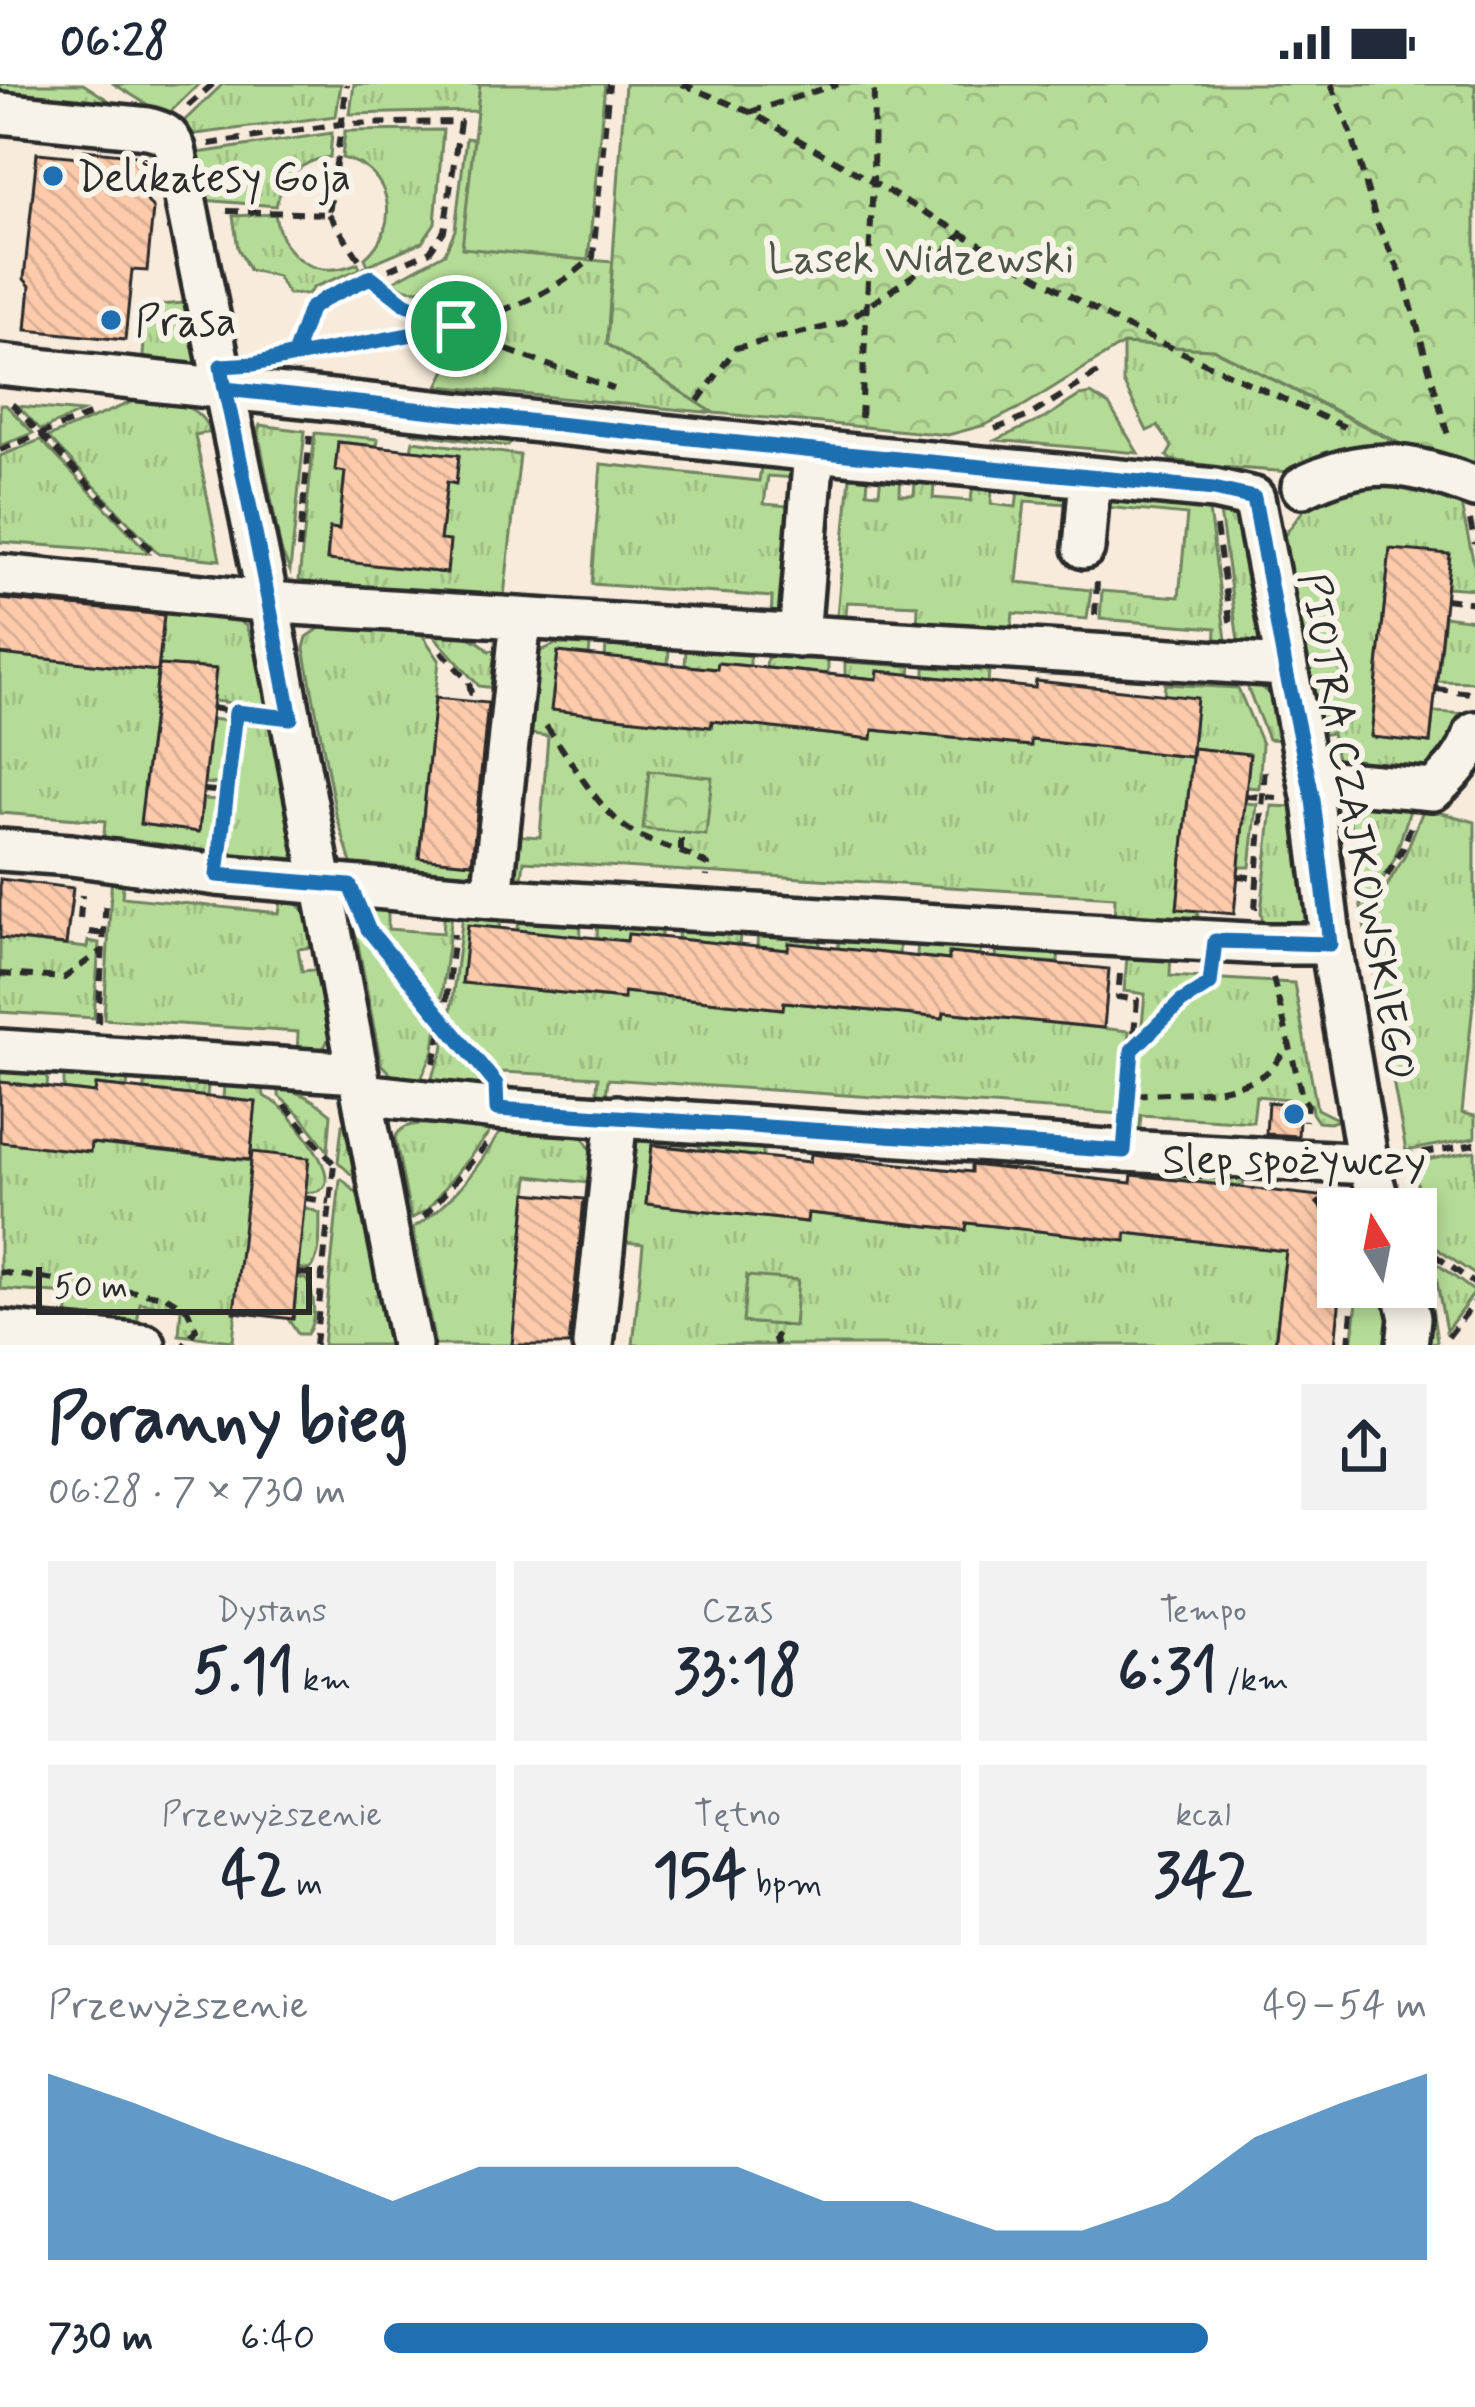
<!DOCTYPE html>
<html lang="pl">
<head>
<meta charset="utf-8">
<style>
	:root { --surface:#fff; --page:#f2f2f3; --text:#1f2937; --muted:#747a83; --accent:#1f6fb2 }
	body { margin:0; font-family:Mynerve,sans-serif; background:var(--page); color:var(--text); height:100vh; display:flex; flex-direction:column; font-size:45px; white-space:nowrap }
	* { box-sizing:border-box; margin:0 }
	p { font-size:39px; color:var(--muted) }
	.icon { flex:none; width:66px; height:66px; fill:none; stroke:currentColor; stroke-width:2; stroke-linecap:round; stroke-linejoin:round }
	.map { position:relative; height:1261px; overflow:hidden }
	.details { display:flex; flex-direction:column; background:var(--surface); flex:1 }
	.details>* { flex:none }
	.needle { width:78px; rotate:350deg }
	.controls { position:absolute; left:1317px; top:1104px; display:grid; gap:24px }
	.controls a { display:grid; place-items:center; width:120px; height:120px; border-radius:0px; background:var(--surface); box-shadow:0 6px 18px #0003; font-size:60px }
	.scale { position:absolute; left:36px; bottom:30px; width:276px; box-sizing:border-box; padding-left:12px; border:6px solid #2b2b2b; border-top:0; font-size:33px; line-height:42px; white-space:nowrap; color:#2b2b2b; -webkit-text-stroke:9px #f7f3e8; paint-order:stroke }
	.pin { position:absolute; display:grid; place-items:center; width:102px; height:102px; color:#fff; margin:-51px; border:6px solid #fff; border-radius:50%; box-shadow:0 3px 12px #0007 }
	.round { display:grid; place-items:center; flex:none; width:126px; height:126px; border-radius:0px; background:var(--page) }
	.overview { display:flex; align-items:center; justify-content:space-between; height:204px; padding:0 48px }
	h1 { font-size:66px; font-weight:700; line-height:90px }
	.stats { display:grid; grid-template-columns:repeat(3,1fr); gap:18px; height:204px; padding:12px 48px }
	.stats div { display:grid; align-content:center; border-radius:0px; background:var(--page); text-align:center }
	.stats b { font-size:60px; font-weight:700 }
	.stats small { font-size:33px; font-weight:400 }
	.stats p { font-size:33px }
	.chart { height:336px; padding:24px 48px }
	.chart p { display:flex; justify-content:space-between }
	.chart svg { width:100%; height:216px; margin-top:12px; fill:var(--accent); opacity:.7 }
	ul { padding:0 48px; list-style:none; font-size:39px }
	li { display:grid; grid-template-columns:192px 144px 1fr; align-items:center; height:90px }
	li i { height:30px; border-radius:15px; background:var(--accent) }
	.status { display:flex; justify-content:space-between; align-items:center; height:84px; padding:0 60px; background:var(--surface); direction:ltr }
	.status svg { height:33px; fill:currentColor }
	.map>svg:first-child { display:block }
	.grass { fill:url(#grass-tufts); stroke:#708461; stroke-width:3; fill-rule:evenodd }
	.forest { fill:url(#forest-crowns); stroke:#708461; stroke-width:3 }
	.pitch { fill:#b5dc97; stroke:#708461; stroke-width:3 }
	.building { fill:url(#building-back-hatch); stroke:#2b2b2b; stroke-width:3 }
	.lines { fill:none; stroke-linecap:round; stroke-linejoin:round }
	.minor-casing { stroke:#2b2b2b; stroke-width:48 }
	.path { stroke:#2b2b2b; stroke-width:6; stroke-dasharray:12 9; stroke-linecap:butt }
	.minor { stroke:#f7f3e8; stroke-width:39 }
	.route-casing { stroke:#fff; stroke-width:24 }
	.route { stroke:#1f6fb2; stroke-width:15 }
	.poi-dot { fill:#1f6fb2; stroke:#f7f3e8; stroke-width:4.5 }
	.labels { text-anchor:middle; stroke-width:12; stroke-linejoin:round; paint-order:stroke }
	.poi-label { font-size:42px; fill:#2b2b2b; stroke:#f7f3e8; text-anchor:start }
	.park-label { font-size:42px; fill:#4e5746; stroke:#f7f3e8 }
	.street-label { font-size:42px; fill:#2b2b2b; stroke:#f7f3e8 }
</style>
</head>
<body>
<div class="status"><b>06:28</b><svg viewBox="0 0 49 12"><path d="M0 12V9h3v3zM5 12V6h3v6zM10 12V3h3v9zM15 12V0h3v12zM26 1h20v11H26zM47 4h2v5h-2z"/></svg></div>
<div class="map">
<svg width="1475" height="1261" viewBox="0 0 1475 1261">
	<defs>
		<pattern id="grass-tufts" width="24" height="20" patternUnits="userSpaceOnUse" patternTransform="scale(3)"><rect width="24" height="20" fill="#b5dc97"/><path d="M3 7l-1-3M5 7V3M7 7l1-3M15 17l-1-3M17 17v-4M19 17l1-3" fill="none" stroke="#9cbd82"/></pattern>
		<pattern id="forest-crowns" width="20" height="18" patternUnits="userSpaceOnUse" patternTransform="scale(3)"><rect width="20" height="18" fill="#b5dc97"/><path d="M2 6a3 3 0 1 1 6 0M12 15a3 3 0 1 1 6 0" fill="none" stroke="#9cbd82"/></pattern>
		<pattern id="building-back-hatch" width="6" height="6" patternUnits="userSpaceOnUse" patternTransform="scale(3)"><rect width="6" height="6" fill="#fdcaac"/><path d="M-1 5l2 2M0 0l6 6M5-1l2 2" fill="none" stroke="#d9ae94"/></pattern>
	</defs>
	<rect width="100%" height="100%" fill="#f8ebdc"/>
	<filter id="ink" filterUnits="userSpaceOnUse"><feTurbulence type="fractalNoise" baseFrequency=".00833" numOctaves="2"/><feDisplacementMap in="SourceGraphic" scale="24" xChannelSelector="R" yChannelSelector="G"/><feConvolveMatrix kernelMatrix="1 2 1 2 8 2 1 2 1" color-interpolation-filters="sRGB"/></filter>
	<g filter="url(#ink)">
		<path class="grass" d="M0,0H83L130,30L0,17Z
			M223,0H341L336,32L188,51L185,36Z
			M354,0H480L478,27L350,30Z
			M443,46L435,139L422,158L368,181L365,174C402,142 393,85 342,74L345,47Z
			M332,49L330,73C300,77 282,93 276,122L203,116L191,70Z
			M466,54L474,55L463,164L613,178L607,260L714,329L438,302L450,278L478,244C467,232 459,214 442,208C423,202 409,212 394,197L445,169L455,146Z
			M275,130C282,174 315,197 358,179L360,185L314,203L308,210H288L277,192L249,186L238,164L233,132Z
			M184,219L191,220L202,279L185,287L150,283L151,276L143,273L145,240L158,221Z
			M1123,260L1213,265L1416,369L1304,389L1221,383L1171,376L1167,372L1172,363L1158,342L1147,347L1123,298Z
			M1091,310L1109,321L1138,369L996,356L1045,334L1079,312Z
			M141,314C169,317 199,318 210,348L195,351L220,476L159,470L48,353Z
			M0,321H6L33,349L0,362Z
			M18,322L82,328L41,346Z
			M414,334L524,345L507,362L414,349Z
			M260,341L305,347L290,487L281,466L258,347Z
			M315,349L378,355L377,362L338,358L345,388L339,445L330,444L327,475L446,489L440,456L447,398L455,400L459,372L411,366L413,357L520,371L504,512L530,516L298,505Z
			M40,356H41L149,469L0,458V372Z
			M763,370L789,372L796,389L794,394L768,392L764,420L800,423L787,537L771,540L772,513L592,500L601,380L759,397Z
			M828,379L869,381L867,408L879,409L882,382L901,385L900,411H914L916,385L935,388L933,414L971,417L974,391L993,394L991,420L1016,423L1019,397L1070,401L1069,420L1025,417L1017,498L1091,506L1087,535L1013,529L1010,557L917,548L918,521L847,518L845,544L836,542L850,393L825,390Z
			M1386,396L1458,408L1475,484V505L1446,503L1390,465L1371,652L1430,659L1433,628L1474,630L1445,673L1412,689L1339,686L1332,649L1314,652L1278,460L1310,417L1332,401Z
			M1109,406L1208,419L1228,571L1215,570L1216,544L1100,535L1102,507L1179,513L1187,431L1105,423Z
			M1219,421L1229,423L1242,434L1262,555L1250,568L1240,571Z
			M126,520L228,529L246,542L257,570H263L272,623L213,617L215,585L159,581L164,529L126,525Z
			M1444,532L1475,536V598L1437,597Z
			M320,544L421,549L439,576L419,773L476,779L477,796L355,792L336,730L304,564L307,553Z
			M431,549C454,550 473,549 489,567L499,565L496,604L479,602Z
			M556,560L590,561L589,572L558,569L552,626L710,643L712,637L871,655L873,646L1030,662L1031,656L1192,673L1177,824L1198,827L1197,846L1114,840L1115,813L524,777L521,803L511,799L513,751L540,753L548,652L522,649L532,571Z
			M606,562L669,566L668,580L605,574Z
			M686,566L750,571V582L718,579L717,585L685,582Z
			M0,570L158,587L140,740L199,747L202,715L219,716L214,762L205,775L103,764L105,737L0,729Z
			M767,573L828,576V590L766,584Z
			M845,578L911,582L910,591L878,588L877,595L845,592Z
			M925,583L989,587L988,599L925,592Z
			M1245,597C1276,602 1281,629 1285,656L1268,655Z
			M1165,600L1238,604L1262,660L1259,704L1246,703L1249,670L1193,664L1164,611Z
			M211,635L227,637L221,700L204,699Z
			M244,637L279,639L299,758L296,773L281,781L233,778L229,766Z
			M1347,716L1412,720L1394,776L1362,831Z
			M1245,719L1257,720L1250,783H1239Z
			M1272,722L1295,723L1314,847L1264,843L1261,829Z
			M1424,724L1475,738V900L1462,1029L1475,1032V1054L1406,1067L1364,840L1404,773Z
			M112,788L124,790L122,813L279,829L282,810C305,821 315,838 320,862L298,865L302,887L324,885C331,918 343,941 319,970L297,973L298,948L104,935Z
			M363,817L388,818V845L443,849L445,822L453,823L440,923L371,841Z
			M464,823L502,827L500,844L468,842L463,899L623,915L624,908L782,925L784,918L942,934L944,928L1129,947L1121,1030L608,995L605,1020H596L598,993L502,988L501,995L450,933Z
			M519,827L580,830L581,853L518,846Z
			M358,828L364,847L438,934L434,966L419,999L396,996L381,980L354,839Z
			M598,832L662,836L661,853L627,857L597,854Z
			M679,837L741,841L739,861L678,855Z
			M758,842L821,846L820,863L788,866L757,863Z
			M839,847L900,851L899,871L838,865Z
			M918,852L981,856L980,872L950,869L949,876L917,872Z
			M0,854L87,864L88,857L99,859L94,934L0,928Z
			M997,857L1059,862L1058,879L996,874Z
			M1128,863L1171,866L1170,892L1294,899L1317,1025L1339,1036L1330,1039L1318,1038L1312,1029L1311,1020H1289L1288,1015L1256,1012L1253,1038L1141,1031L1139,1054L1131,1053L1145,910L1124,907Z
			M446,945L492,999L491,1014L426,1008L443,967Z
			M0,987L48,990L47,1003L0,998Z
			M64,991L128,995L127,1004L97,1001L95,1009L64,1005Z
			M145,997L208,1001L207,1013L145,1006Z
			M224,1002L263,1004L264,1012C270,1016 276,1018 281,1023C294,1034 359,1112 305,1108L251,1067L256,1018L223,1014Z
			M279,1005C301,1007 314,1016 331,1030L328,1067L301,1032L279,1012Z
			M348,1038L366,1104L338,1078L342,1041Z
			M422,1040L492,1045L428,1125L411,1135L395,1054C401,1042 409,1041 422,1040Z
			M500,1048L567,1050L584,1054L592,1069L589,1099L529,1092L512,1261H435L413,1144C451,1121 477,1085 500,1048Z
			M634,1052L685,1056V1064L652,1061L646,1120L806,1138L808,1129L965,1146L967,1139L1126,1156L1127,1149L1286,1167L1275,1261H633L643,1160L616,1157ZM747,1192L794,1242L744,1238Z
			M700,1057L763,1061V1073L700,1066Z
			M0,1058L91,1059L251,1077L233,1257L179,1251L181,1224L140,1219L136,1247L67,1240L69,1210L0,1205Z
			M1475,1067V1191L1433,1162L1423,1116L1410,1079Z
			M1180,1087L1244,1091L1243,1103L1179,1096Z
			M342,1095L369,1121L392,1261H323L340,1096Z
			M304,1123L320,1129C319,1146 323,1174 309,1186L298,1184Z
			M1416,1168L1424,1170L1437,1257L1432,1261H1421Z
			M1433,1177L1475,1208L1446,1247Z
			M297,1193L306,1195C315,1210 317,1236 307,1250H298L288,1235L293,1234Z
			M1358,1210L1394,1213L1395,1261H1352Z"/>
		<path class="forest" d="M625,0H1475V404L1392,355L1213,265L1123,260L1025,321L985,341L948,351L714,329L607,260Z
			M649,687L712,693L706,751L643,745Z
			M747,1192L798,1196L794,1242L743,1238Z"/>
		<path class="pitch" d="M114,0H199L166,32Z
			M480,0H605L588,176L462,164Z"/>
		<path class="building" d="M84,66L151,73L147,117L153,125L147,187L132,186L125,256L26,246L30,202L24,195L37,69L78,73Z
			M338,358L459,371L456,400L447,398L440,456L450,457L447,489L327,476L330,444L339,445L345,388L335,386Z
			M1390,465L1450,470L1430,659L1371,653Z
			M0,515L164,531L158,587L0,570Z
			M558,568L717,585L718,579L877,595L878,587L1035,604L1036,597L1197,614L1191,673L1031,656V662L873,646L872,655L712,637L711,643L551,626Z
			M159,581L216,585L199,748L140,740Z
			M435,614L488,619L472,779L419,774Z
			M1193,664L1250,670L1234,830L1177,825Z
			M0,795L73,804L66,861L0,854Z
			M468,841L627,857L628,850L788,866L789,859L949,876V869L1109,885L1104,944L944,928L943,934L784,918L783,925L624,908V915L462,899Z
			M0,998L95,1009L96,1001L256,1018L250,1076L91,1059L90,1068L0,1058Z
			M1268,1018L1300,1021L1298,1052L1266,1050Z
			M652,1061L810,1078L811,1070L971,1088V1081L1131,1099L1132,1091L1319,1112L1338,1108V1203H1341L1335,1261H1275L1286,1167L1126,1149V1157L967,1139L966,1146L808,1129L807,1138L646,1120Z
			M252,1068L309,1074L293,1235L234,1228Z
			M527,1109L584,1115L569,1261H512Z"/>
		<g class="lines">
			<defs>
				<path id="minor" d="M0,29L148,44C163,48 169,50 175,65L277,561L384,1127L411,1261
					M0,281L814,367L1163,400L1214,405L1254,414L1313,717L1331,860L1368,1080L1381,1125
					M1302,403C1367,370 1408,378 1475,403
					M1084,464L1090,393
					M0,491L294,520L1285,582
					M799,553L814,367
					M1309,695L1433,706C1453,688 1466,674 1475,648
					M0,766L71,771L217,791L505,815L1121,852L1267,860H1331
					M492,814L521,535
					M0,966L358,989
					M362,1010L497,1025L1124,1067L1368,1080
					M1403,1203L1410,1234L1407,1261
					M0,1247L145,1261
					M593,1261L617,1032"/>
			</defs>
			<use href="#minor" class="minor-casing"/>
			<path class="path" d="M682,0L750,28L1118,239L1349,345
				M1331,0L1351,49L1377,139L1405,199L1449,355
				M188,22L213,0
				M750,28L838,0
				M209,60L340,40L460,38L444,147L430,167L326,214L310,225L294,271
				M227,127L329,130L347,0
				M329,130L371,193L404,219L496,262L614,305
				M296,271C393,252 518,244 593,173L609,0
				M698,317L736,264L843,239L940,173L963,149
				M12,320L151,466
				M861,334L873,98L874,0
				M995,345L1029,332L1104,285
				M0,366L92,330
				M1470,437L1475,460
				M1216,443L1231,543
				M299,465L310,352
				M1445,515L1475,519
				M1095,531L1097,497
				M441,567L469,598L471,609L477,610
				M1436,605L1471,609
				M212,624L236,628
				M546,642C573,677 592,719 629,746C652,762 684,765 708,781L707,793
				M203,706L227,708
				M1246,712L1277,714
				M221,758L236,628L254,629
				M681,767V749
				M1238,792L1257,794
				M1255,825L1265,683
				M1366,828L1403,764L1412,739
				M80,835L82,811
				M89,848L104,850
				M372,851L483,983
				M0,890L64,894L101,867
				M1120,890L1118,913L1137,916L1127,1028
				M1273,894L1302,1012L1307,1020L1305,1037
				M98,939L106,814
				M1133,966L1181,918L1210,900L1212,896
				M434,979L444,935L454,850
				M1135,1011C1176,1007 1226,1012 1263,991C1273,985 1281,971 1289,961
				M285,1021L334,1080
				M1402,1073L1475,1060
				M305,1114L330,1118
				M1317,1117L1338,1142
				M1420,1129L1430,1174
				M424,1133L486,1061
				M1416,1163L1429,1167L1475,1200
				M0,1188L165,1212L187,1225L196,1245L184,1261
				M298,1189L322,1191
				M1448,1253L1475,1218
				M315,1261L334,1080
				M777,1261L775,1255L781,1241
				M1349,1261L1354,1203"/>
			<use href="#minor" class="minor"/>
		</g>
	</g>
	<g class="lines" filter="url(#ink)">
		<defs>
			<path id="route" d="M456,242L254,280L221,282L225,305C249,414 270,524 291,634L236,628L217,791L350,802L368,845L496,1000L497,1025L1124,1067L1132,966L1181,918L1210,900L1215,857L1330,860L1313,716L1285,582L1254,414L1214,405L1163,400L814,367L225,305L221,282L254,280L294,271L310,225L326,214L371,193L404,219L456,242"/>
		</defs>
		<use href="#route" class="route-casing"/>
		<use href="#route" class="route"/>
	</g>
	<g class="poi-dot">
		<circle cx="53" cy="92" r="12"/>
		<circle cx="111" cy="236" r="12"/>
		<circle cx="1294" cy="1030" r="12"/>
	</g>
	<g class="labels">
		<g class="poi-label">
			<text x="77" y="107">Delikatesy Goja</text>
			<text x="135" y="251">Prasa</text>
			<text x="1294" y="1089" text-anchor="middle">Slep spożywczy</text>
		</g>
		<g class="park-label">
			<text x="921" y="188">Lasek Widzewski</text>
		</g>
		<g class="street-label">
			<text transform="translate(1359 742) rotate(80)" y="15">PIOTRA CZAJKOWSKIEGO</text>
		</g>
	</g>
</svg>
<div class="controls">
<a><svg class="needle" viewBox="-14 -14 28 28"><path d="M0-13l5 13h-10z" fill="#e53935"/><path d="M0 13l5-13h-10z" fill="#747a83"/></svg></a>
</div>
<div class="scale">50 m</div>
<div class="pin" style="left:456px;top:242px;background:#1e9e55"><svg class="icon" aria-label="arrive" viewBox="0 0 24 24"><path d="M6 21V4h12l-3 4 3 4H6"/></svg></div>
</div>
<section class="details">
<div class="overview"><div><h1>Poranny bieg</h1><p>06:28 · 7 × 730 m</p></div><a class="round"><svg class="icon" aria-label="share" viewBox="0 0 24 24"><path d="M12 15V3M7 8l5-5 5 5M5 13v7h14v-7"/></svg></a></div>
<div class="stats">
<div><p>Dystans</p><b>5.11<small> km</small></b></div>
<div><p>Czas</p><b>33:18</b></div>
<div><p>Tempo</p><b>6:31<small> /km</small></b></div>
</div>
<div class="stats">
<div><p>Przewyższenie</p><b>42<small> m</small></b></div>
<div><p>Tętno</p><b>154<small> bpm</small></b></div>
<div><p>kcal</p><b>342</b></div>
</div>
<div class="chart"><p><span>Przewyższenie</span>49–54 m</p>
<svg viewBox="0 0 160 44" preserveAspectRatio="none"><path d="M0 44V6L10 12L20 19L30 25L40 32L50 25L60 25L70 25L80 25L90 32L100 32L110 38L120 38L130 32L140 19L150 12L160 6V44z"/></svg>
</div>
<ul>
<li><b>730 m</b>6:40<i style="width:79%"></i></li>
</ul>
</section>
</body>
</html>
